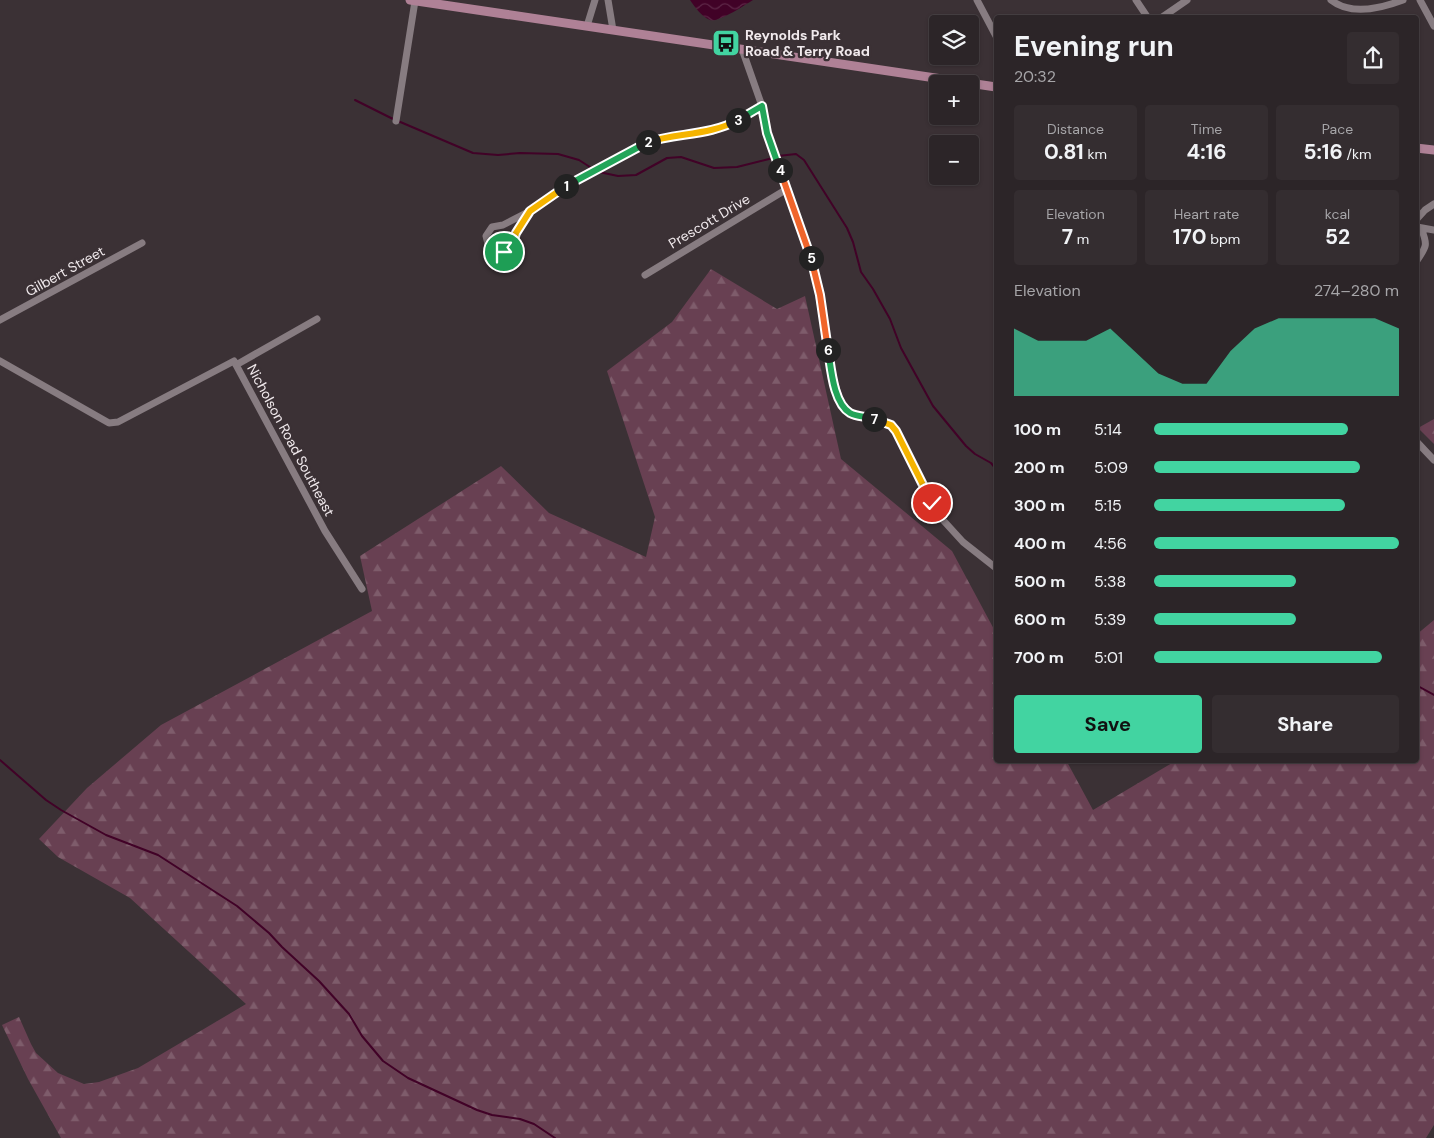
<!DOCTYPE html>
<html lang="en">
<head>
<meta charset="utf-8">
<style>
	:root { --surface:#2c2528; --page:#342d30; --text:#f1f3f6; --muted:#a6a5a8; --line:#484245; --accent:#42d4a1 }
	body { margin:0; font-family:"DM Sans",sans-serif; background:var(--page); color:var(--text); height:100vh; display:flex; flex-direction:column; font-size:19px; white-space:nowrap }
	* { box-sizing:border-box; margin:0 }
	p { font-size:16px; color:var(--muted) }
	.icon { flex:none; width:28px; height:28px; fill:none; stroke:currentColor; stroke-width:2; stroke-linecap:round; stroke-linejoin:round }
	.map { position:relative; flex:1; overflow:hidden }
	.side { position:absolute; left:994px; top:15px; width:425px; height:748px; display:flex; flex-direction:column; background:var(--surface); border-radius:5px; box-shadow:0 1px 4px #0004,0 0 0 1px var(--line) }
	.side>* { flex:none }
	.buttons { position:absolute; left:929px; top:15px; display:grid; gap:10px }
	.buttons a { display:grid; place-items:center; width:50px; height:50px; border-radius:5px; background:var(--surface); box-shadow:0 1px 4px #0004,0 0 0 1px var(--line); font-size:25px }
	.pin { position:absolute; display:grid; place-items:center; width:42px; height:42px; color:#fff; margin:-21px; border:2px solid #fff; border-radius:50%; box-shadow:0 1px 5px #0007 }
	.km { position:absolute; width:25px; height:25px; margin:-12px; border-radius:50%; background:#222; color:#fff; font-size:14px; line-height:25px; text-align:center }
	.round { display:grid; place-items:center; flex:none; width:52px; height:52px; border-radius:5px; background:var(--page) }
	.summary { display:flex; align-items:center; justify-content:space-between; height:85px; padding:0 20px }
	h1 { font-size:28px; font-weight:700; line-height:38px }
	.stats { display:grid; grid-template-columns:repeat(3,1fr); gap:8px; height:85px; padding:5px 20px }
	.stats div { display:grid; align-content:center; border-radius:5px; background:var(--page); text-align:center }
	.stats b { font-size:21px; font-weight:700 }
	.stats small { font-size:14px; font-weight:400 }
	.stats p { font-size:14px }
	.chart { height:140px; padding:10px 20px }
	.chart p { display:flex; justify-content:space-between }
	.chart svg { width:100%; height:90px; margin-top:5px; fill:var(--accent); opacity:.7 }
	.cta { display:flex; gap:10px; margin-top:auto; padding:10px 20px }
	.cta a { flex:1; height:58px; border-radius:5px; background:var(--accent); color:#111; font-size:20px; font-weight:700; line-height:58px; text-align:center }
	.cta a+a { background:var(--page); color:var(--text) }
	ul { padding:0 20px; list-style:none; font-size:16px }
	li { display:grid; grid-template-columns:80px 60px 1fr; align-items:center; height:38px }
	li i { height:12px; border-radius:6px; background:var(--accent) }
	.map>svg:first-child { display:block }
	.forest { fill:url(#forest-firs) }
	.water { fill:url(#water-waves) }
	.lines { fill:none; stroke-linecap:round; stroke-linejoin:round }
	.stream { stroke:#410227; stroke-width:2 }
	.minor { stroke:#877c81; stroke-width:7 }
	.major { stroke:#af8196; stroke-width:9 }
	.split-1-casing { stroke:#fff; stroke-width:10 }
	.split-2-casing { stroke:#fff; stroke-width:10 }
	.split-3-casing { stroke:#fff; stroke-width:10 }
	.split-4-casing { stroke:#fff; stroke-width:10 }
	.split-5-casing { stroke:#fff; stroke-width:10 }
	.split-6-casing { stroke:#fff; stroke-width:10 }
	.split-7-casing { stroke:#fff; stroke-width:10 }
	.split-8-casing { stroke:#fff; stroke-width:10 }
	.split-1 { stroke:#f5b400; stroke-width:6 }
	.split-2 { stroke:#22a559; stroke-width:6 }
	.split-3 { stroke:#f5b400; stroke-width:6 }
	.split-4 { stroke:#22a559; stroke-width:6 }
	.split-5 { stroke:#f0652b; stroke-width:6 }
	.split-6 { stroke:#f0652b; stroke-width:6 }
	.split-7 { stroke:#22a559; stroke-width:6 }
	.split-8 { stroke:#f5b400; stroke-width:6 }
	.labels { text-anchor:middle; stroke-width:4.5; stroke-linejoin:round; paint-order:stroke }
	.poi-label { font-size:14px; font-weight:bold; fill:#f1eaed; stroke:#3b3135; text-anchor:start }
	.street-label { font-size:14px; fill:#f1eaed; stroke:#3b3135 }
</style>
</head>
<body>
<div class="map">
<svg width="1434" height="1138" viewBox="0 0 1434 1138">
	<defs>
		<pattern id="forest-firs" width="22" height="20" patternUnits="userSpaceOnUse" patternTransform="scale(1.25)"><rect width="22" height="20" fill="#684052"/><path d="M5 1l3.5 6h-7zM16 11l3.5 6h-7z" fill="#7e5c6b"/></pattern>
		<pattern id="water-waves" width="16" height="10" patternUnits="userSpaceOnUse" patternTransform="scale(1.25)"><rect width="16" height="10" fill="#410227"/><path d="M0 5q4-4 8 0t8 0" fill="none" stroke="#5d2747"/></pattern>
	</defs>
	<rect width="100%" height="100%" fill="#3b3135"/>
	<path class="forest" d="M711,269L777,309L805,296L841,459L952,551L996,633V760H1066L1093,810L1177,760H1416V635L1434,620V1125L1426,1138H61L28,1079L2,1025L19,1017L31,1044L36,1053L58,1073L84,1084L99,1082L138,1068L246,1004L130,898L58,857L39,839L87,788L161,725L372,611L360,556L501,466L549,513L646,557L655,517L607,371L672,322Z
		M1434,419V444L1418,428Z"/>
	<path class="water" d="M690,0H753C745,5 718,23 710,20C702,17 694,6 690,0Z"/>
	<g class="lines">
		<path class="stream" d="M355,100L393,119
			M398,121L473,153L498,155L520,153L558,154L579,160L593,169
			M778,156L796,154L804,160L847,228L853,242L861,272L873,289L890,319L901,348L933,406L966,446L975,454L991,463L996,469
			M599,172L618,176L636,175L667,158L681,157L714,168L737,167L773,158
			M1416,685L1434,695
			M0,760L46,800L61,810L106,835L158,855L237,906L269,933L282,947L319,981L349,1014L362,1036L383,1061L408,1078L477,1110L492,1115L520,1119L534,1124L555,1138"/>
		<path class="minor" d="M608,0L613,30
			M977,0L996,36
			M1136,0L1148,18
			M1331,0C1351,16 1382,8 1403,0
			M1420,0L1434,26
			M1161,18L1187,0
			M587,26L595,0
			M742,49L762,106L767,133L815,273L832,374L840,401L852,414L885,422L893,426L903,443L927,495L942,519L963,542L996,568
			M396,121L415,1
			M530,211L516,233L510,248L504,252L498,253L489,248L486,236L492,227L503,225L530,211L562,188L647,143L670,137L720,128L762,106
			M1416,220L1425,210L1434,204
			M1417,227L1434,230
			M1416,262C1427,246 1428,245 1421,228
			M645,275L787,189
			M0,320L142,243
			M0,361L109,423L118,422L234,361L325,531L362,589
			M236,365L317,319
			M1416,441L1434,460"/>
		<path class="major" d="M410,0L996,87
			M1416,148L1434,150"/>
	</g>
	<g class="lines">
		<defs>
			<path id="split-1" d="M504,252L512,246L516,233L530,211L566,186"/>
			<path id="split-2" d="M566,186L648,142"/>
			<path id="split-3" d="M648,142C678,133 711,135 738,120"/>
			<path id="split-4" d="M738,120L762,106L767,133L780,170"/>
			<path id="split-5" d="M780,170L811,258"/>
			<path id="split-6" d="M811,258L820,295L828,350"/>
			<path id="split-7" d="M828,350C831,367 833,403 850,413C857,417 866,416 874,419"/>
			<path id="split-8" d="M874,419L891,425L896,431L932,503"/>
		</defs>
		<use href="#split-1" class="split-1-casing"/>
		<use href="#split-2" class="split-2-casing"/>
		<use href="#split-3" class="split-3-casing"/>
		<use href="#split-4" class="split-4-casing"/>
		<use href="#split-5" class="split-5-casing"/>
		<use href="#split-6" class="split-6-casing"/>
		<use href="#split-7" class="split-7-casing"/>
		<use href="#split-8" class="split-8-casing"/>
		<use href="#split-1" class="split-1"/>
		<use href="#split-2" class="split-2"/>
		<use href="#split-3" class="split-3"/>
		<use href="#split-4" class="split-4"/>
		<use href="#split-5" class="split-5"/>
		<use href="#split-6" class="split-6"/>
		<use href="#split-7" class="split-7"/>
		<use href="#split-8" class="split-8"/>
	</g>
	<defs>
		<symbol id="bus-square" viewBox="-11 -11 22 22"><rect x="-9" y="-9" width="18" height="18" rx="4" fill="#42d4a1" stroke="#3b3135"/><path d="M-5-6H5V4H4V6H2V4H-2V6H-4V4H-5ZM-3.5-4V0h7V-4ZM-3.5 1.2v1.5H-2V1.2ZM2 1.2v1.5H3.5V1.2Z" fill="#111"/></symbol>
	</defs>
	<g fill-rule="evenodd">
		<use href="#bus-square" x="710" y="27" width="32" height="32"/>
	</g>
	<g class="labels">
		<g class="poi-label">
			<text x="745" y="40">Reynolds Park<tspan x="745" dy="16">Road &amp; Terry Road</tspan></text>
		</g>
		<g class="street-label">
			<text transform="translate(709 221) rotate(-31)" y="5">Prescott Drive</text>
			<text transform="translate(65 271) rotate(-29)" y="5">Gilbert Street</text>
			<text transform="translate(291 440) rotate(62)" y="5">Nicholson Road Southeast</text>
		</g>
	</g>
</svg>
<div class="buttons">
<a><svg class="icon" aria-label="layers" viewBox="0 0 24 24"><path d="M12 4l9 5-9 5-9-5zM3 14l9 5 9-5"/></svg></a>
<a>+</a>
<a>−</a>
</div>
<div class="pin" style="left:504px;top:252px;background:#1e9e55"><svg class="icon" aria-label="arrive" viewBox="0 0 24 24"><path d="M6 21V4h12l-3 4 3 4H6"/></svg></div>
<div class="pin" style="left:932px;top:503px;background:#d93025"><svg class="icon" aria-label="check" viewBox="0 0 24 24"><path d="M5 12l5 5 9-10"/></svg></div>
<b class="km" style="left:566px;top:186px">1</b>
<b class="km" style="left:648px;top:142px">2</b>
<b class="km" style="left:738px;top:120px">3</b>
<b class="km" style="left:780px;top:170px">4</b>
<b class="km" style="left:811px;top:258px">5</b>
<b class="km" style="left:828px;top:350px">6</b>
<b class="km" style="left:874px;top:419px">7</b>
<section class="side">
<div class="summary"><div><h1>Evening run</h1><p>20:32</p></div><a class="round"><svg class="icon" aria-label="share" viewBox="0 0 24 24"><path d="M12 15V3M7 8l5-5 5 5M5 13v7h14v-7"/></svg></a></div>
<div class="stats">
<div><p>Distance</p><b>0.81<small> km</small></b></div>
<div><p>Time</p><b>4:16</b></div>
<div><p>Pace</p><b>5:16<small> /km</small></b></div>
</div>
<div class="stats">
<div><p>Elevation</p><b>7<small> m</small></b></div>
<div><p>Heart rate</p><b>170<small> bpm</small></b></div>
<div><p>kcal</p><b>52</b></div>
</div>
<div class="chart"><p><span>Elevation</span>274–280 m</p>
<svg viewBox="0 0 160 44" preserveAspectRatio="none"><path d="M0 44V11L10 17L20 17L30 17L40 11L50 22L60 33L70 38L80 38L90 22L100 11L110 6L120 6L130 6L140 6L150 6L160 11V44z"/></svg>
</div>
<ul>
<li><b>100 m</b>5:14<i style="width:79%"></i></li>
<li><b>200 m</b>5:09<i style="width:84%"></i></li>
<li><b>300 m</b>5:15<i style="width:78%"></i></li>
<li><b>400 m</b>4:56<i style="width:100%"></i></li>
<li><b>500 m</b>5:38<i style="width:58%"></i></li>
<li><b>600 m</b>5:39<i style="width:58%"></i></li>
<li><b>700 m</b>5:01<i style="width:93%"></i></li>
</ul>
<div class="cta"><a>Save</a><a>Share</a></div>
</section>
</div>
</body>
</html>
